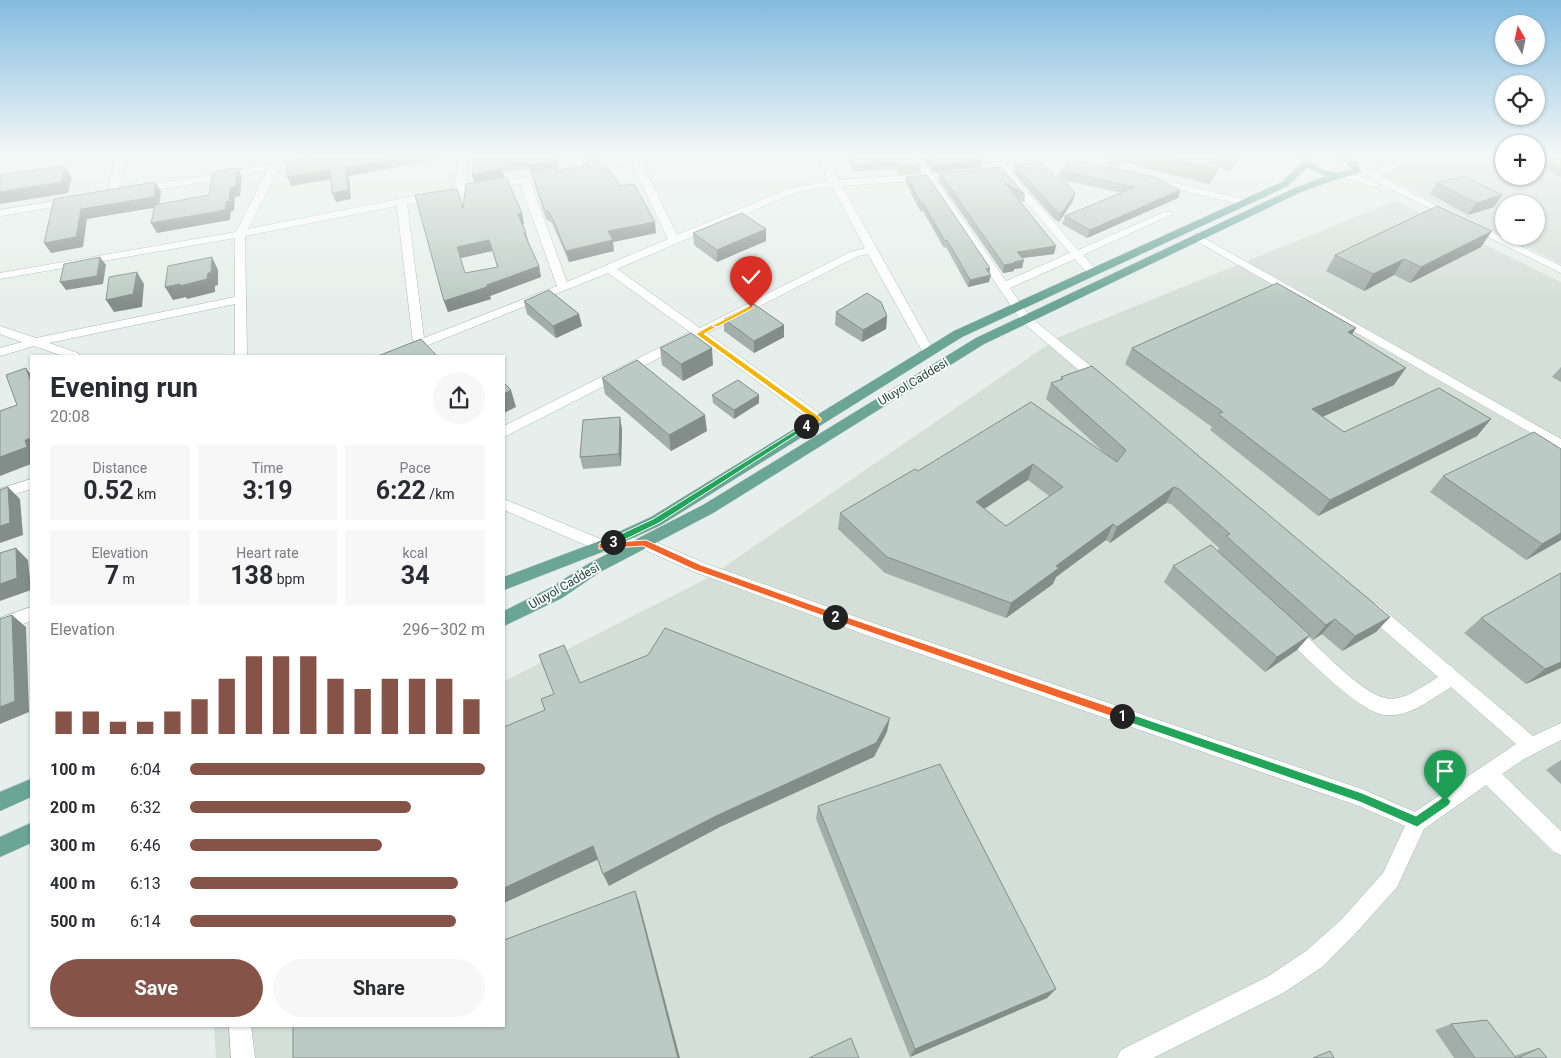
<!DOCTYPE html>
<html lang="en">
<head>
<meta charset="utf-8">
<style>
	:root { --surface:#fff; --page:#f7f7f7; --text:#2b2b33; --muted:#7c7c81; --accent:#855347 }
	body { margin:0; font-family:Roboto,sans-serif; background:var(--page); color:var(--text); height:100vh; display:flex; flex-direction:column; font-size:19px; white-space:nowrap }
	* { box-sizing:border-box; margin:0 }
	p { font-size:16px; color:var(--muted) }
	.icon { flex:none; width:28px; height:28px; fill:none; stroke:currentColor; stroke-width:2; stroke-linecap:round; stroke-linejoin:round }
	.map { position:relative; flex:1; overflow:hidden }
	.details { position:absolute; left:30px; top:355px; width:475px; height:672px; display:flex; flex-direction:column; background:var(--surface); border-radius:0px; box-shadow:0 1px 4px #0004 }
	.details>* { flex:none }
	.needle { width:32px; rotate:351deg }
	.buttons { position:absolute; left:1495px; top:15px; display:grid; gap:10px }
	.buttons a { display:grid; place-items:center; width:50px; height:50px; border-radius:50%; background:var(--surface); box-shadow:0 1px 4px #0004; font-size:25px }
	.pin { position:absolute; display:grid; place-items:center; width:42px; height:42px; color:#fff; margin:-51px -21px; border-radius:50% 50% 50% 0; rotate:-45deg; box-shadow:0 0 5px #0007 }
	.pin .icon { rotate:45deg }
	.km { position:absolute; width:25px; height:25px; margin:-12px; border-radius:50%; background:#222; color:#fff; font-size:14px; line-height:25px; text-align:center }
	.round { display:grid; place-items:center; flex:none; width:52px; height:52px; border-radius:26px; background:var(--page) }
	.headline { display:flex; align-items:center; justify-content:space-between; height:85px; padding:0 20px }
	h1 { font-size:28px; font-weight:700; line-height:38px }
	.figures { display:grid; grid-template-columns:repeat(3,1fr); gap:8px; height:85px; padding:5px 20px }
	.figures div { display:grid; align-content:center; border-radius:0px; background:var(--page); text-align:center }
	.figures b { font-size:25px; font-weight:700 }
	.figures small { font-size:14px; font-weight:400 }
	.figures p { font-size:14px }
	.chart { height:140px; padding:10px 20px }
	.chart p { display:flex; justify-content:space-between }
	.chart svg { width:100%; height:90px; margin-top:5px; stroke:var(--accent); stroke-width:6 }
	.button { display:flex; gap:10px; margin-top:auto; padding:10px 20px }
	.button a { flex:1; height:58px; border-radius:30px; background:var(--accent); color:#fff; font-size:20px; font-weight:700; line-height:58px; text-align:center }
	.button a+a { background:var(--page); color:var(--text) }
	ul { padding:0 20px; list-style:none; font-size:16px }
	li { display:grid; grid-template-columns:80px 60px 1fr; align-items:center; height:38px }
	li i { height:12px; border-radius:6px; background:var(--accent) }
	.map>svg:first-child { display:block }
	.built { fill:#d4dfda }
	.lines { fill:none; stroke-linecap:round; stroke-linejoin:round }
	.minor-casing { stroke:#a8b8b2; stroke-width:1 }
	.major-casing { stroke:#c2cac8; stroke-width:1 }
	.minor { fill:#fff; fill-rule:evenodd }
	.major { fill:#6aa596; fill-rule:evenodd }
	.wall { fill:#a1aea9; fill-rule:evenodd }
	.shaded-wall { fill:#838d89 }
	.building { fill:#bbcac4; stroke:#838d89; fill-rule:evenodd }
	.split-1 { fill:#22a559; stroke:#fff }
	.split-2 { fill:#f0652b; stroke:#fff }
	.split-3 { fill:#f0652b; stroke:#fff }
	.split-4 { fill:#22a559; stroke:#fff }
	.split-5 { fill:#f5b400; stroke:#fff }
	.split-6 { fill:#f5b400; stroke:#fff }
	.labels { text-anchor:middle; stroke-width:4; stroke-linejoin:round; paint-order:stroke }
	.street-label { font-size:12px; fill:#24423a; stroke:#f7fbf9 }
</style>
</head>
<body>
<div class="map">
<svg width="1561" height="1058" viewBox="0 0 1561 1058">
	<rect width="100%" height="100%" fill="#e6efeb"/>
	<path class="built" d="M1404,156H1504V176H1536V156H1561V264L1505,236H1536V204H1504V236L1370,169Z
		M1396,201L1561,282V1058H216L214,1026H504V681L708,578L1059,337Z"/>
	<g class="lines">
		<defs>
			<path id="minor" d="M0,156H9L0,159Z
				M116,156H126L117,194L112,197L107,194Z
				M276,156H285L281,163L329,156H348L343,159L278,170L248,229L455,188L458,156H467L465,186L535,176V180L530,181L567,282L668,239L632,163L580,173L575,170L574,156H582L584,167L635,156H657L656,158L641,161L677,235L788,189L829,181L817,156H825L839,180L923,174L910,156H919L1006,281L1070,253L1000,172L981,173V169L995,167L987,156H996L1005,166L1078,159V163L1075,164L1009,171L1078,250L1164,212H1172L1173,214L1083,255L1098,272L1096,274H1088L1075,259L1010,288L1030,317L1104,377L1105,380L1104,383H1094L1022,322L926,180L842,186L934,351L932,354L928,355L922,351L868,254L858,256L707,333L823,416L825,419L823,422H813L698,338L504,437V426L690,332L608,273L401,356H384L386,353L413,343L397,206L245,236L247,356H235V304L49,343L78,353L80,356H63L34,346L0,356V348L22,342L0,334V326L36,338L235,297V238L0,279V273L236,232L267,171L138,193L133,190L138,187L271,165ZM520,183L557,286L424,338L407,204ZM832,186L865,248L850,252L700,328L617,269L794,193Z
				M1098,156H1107L1097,169H1091L1089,167Z
				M1407,156H1418L1380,176L1401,188L1561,266V273L1379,183L1378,186L1375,187L1340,177L1338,175L1343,172L1376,181L1350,165L1352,163H1358L1373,172Z
				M1150,177L1247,200L1248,202L1243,205L1147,182V178Z
				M73,198L77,199V203L0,216V210Z
				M1197,234L1561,439V450L1193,239L1192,237Z
				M31,479V489L0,499V489Z
				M504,499L603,540L644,537L649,539L704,563L879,625L1362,789L1415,812L1516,744L1451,687C1432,699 1408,718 1385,715C1357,711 1304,655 1283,635L1281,630L1283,625L1289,623L1295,625C1316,644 1359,692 1385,698C1402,703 1425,685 1438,677L1365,614L1363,609L1365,604L1371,602L1377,604L1533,736L1561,723V740L1524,759L1502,774L1561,831V855L1554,852L1486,785L1424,829L1397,887L1355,934L1322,967L1283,993L1153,1058H1117L1121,1050L1267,977L1306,951L1341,920L1383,873L1405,826L1359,806L869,636L692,571L643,549L602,552L597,550L504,510Z
				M31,607V621L0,632V618Z
				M229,1026H251L255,1058H231Z"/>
			<path id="major" d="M1301,156H1309L1310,161C1321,171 1338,176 1351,169L1348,164L1334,156C1347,155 1354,158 1361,169L1357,174L1340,178L1301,192L984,344L713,513L600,572L562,598L504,626V611L550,588L588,564L703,505L976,338L1295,188L1326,176L1307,168L1288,186L962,337L661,525L607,550L504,590V577L597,542L651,517L954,331L1282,182L1301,163Z
				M31,779V797L0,811V792Z
				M31,823V843L0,857V837Z"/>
		</defs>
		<use href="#minor" class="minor-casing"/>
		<use href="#major" class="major-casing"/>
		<use href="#minor" class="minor"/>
		<use href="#major" class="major"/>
	</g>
	<path class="wall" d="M474,156H559V168H557L558,171L587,165L588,162L587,156H603V160H602L620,186L656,233L613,242L614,251L569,262L552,223L546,219L530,169L502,172L504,177L524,224H523L529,244L539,266L541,277L490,296L491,299L448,312L444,301L463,208L474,182ZM492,251L497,267L465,273L461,258Z
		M845,156H914L921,166L920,173L900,175L895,169L854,172Z
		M920,156H981L982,167L933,172Z
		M1107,156H1240L1230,171L1219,168L1209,184L1121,162L1119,167L1105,164Z
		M1495,156H1504V161Z
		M1536,156H1561V177L1541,166L1536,167Z
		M1014,165L1056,178L1059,176L1061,171L1180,190L1178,198L1087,238L1062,224L1065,216L1122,193L1063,180L1073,201L1059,222L1054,219L1013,172Z
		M1001,167L1025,195L1024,202L1017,199L1054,254L1023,258L1022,268L1014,269V271L1003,273L939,181L940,173Z
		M906,177L990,268L989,272V282L968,287L946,247L944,248L923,211L921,212L911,194V192L906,183Z
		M1437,183L1494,207L1468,215L1430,194Z
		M766,229V241L717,262L694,245L693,233Z
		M1481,247L1410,283L1394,275L1364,291L1326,271L1335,255Z
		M524,301L582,326L556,338L527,314Z
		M836,312L887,316L886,329L862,342L835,325Z
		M724,319L784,325V337L754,353L724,331Z
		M1352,334L1394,385L1322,417L1344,432L1491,419L1477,436L1318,516L1210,430L1212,427L1125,364L1132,348Z
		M660,348L713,365L683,381L662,365Z
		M1561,367V382L1552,377Z
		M1061,377L1390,617L1376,632L1342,651L1322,634L1313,640L1309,636L1297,650L1265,672L1164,582L1173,566L1217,551L1219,548L1171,504L1166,503L1110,543L1106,540L1056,577L1053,584L1006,618L885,573L838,529L840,513L918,471L1109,457L1046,399L1051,383L1060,380ZM1028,480L1049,496L1006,526L984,509Z
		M602,378L707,431L671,451L605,394Z
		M712,395H759V403L734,419L713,403Z
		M620,417L622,430L621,466L583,469L580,457Z
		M1443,476L1561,540L1526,560L1430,492Z
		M1561,573V668L1526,684L1464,633L1481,618Z
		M1561,760V784L1546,770Z
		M818,806L1047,998L910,1057L816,819Z
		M1451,1024L1514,1056L1520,1054L1539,1048L1547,1058H1454L1435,1030Z"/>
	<path class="shaded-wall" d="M306,156H319L307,157Z
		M408,156H445L446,158L349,176L351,199L336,202L332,193L345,167Z
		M557,156H559V168H557L559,178L557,171V168L531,172L529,165Z
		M587,156H603V160L588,162Z
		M1224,156L1219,168L1209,184L1215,169Z
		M1237,156H1240L1230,171Z
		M984,159L982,167L933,172L934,165Z
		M1544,160L1541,166L1536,167V162Z
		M64,166L72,178L68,193L0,204V192L63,168Z
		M238,168L242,177L240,196L235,197L234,211H231L230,220L157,233L151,223L230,187Z
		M502,169L504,177L474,182L472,175Z
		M330,170L333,179L291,186L287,177Z
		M155,182L161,191L159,207L87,219L83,247L51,253L44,243L81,209Z
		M1180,190L1178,198L1087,238L1090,230Z
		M1075,193L1073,201L1059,222L1061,214Z
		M1502,195L1494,207L1468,215L1476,203Z
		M522,213L524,224H521L518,214Z
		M655,222L656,233L613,242L614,251L569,262L566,251L608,231Z
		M766,229V241L717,262V250Z
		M1492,231L1481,247L1410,283L1421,267Z
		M524,233H526L529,244Z
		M489,240L492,251L461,258L457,247Z
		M1056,246L1054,254L1015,259L1017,252Z
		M100,257L106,265L103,284L66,290L60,282Z
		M212,257L218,270V285L215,286V292L187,299L186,297L173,300L165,287L208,273Z
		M1404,259L1394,275L1364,291L1373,274Z
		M1024,260L1022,268L1014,269V271L1003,273L1004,265L1014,262Z
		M539,266L541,277L490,296L491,299L448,312L444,301L487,285Z
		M990,268L989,275H991L989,282L968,287L970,280L986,269Z
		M137,272L144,284L142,307L114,312L106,300Z
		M579,314L582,326L556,338L553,326Z
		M887,316L886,329L862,342L863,330Z
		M784,325V337L754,353V341Z
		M1356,328L1346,344L1348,332Z
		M712,348L713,365L683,381L681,364Z
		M26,368L31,375V382Z
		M1406,368L1394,385L1302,426L1312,409Z
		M511,390L516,407L504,413V394Z
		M759,395V403L734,419V410Z
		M705,415L707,431L671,451L669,435Z
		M620,417L622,430L621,466L619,454Z
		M1491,419L1477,436L1318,516L1330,500Z
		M31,438V464L0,476V457L25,440Z
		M1033,464L1028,480L972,517L976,502Z
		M8,487L20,499L23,535L0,543V526Z
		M1174,487L1166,503L1110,543L1117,527Z
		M1113,524L1106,540L1056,577L1053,584L1006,618L1011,603L1056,566Z
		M1561,533V540L1526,560L1542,544Z
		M16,548L28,560L31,590L0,601V584Z
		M12,615L26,627L29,712L0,724V707Z
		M1390,617L1376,632L1342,651L1355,636Z
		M1335,619L1322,634L1313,640L1326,625Z
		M1310,635L1297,650L1265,672L1277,657Z
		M1561,662V668L1526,684L1545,669Z
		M890,718L887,732L874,757L720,827L609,886L603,874Z
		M593,846L599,859L504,903V888Z
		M635,891L639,902L680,1058H678Z
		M1056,989L1047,998L910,1057L915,1049Z"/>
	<path class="building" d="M320,156H408L345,167L348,190L332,193L330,170L287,177L286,161Z
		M474,156H557V160L529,165L528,162L500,164L502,169L472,175Z
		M849,156H914L921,166L900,167L896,162L854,165Z
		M927,156H981L984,159L934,165Z
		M1161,156H1224L1215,169Z
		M1536,156H1561V169L1544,160L1536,162Z
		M602,159L620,186L634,184L655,222L608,231L613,240L566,251L550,213L544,209L531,172L557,167V171L587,165L586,162Z
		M1069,159H1072L1154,177L1180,190L1090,230L1065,216L1135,187L1061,171Z
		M1042,162L1056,178L1058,175L1075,193L1061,214L1056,211L1014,165Z
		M64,166L63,168H65L61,182L0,192V175Z
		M1001,167L1025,195L1005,183L1056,246L1017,252L1024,260L1014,262L1015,263L1004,265L940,173Z
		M238,168L235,187H230L229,201L226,202L225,210L151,223L155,205L209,195L213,172Z
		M927,175L990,268L986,269L991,275L970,280L947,240L945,241L924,205H922L912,188H914L906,177Z
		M1463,176L1502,195L1476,203L1437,183Z
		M506,177L522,213L518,214L526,233H524L539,266L487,285V287L444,301L415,195L457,189L463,208L466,184ZM489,240L498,267L465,273L457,247Z
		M155,182L154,197L81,209L76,237L44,243L54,199Z
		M1437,206L1492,231L1421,267L1404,259L1373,274L1335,255Z
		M742,213L766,229L717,250L693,233Z
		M100,257L97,276L60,282L64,264Z
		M212,257L211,273H208L207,279L180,286V284L165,287L168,266Z
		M137,272L133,294L106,300L109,277Z
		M1277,283L1356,328L1348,332L1406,368L1312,409L1344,432L1439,388L1491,419L1330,500L1218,414L1223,412L1132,348Z
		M549,290L579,314L553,326L524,301Z
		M867,293L881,302L887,316L863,330L836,312Z
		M754,304L784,325L754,341L724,319Z
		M691,333L712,348L681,364L660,348Z
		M421,339L437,356H378Z
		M637,360L705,415L669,435L602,378Z
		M1092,366L1390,617L1355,636L1335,619L1326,625L1226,536L1230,534L1179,489L1174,487L1117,527L1113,524L1056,566L1059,568L1011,603L887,557L840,513L915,469L918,471L1031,402L1117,462L1126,450L1051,383L1063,379L1061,377ZM1033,464L1063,487L1006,526L976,502Z
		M26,368L31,382V438L25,440L27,447L0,457V411L17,405L6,375Z
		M738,380L759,395L734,410L712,395Z
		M504,383L511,390L504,394Z
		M620,417L619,454L580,457L583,420Z
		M1534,432L1561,449V533L1542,544L1443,476Z
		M8,487L10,523L0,526V490Z
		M1211,545L1310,635L1277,657L1173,566Z
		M16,548L17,578L0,584V553Z
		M1561,573V662L1545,669L1481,618Z
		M12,615L15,701L0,707V619Z
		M665,628L890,718L876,743L718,815L603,874L593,846L504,888V727L545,710L541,699L554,694L539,655L564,645L580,683L648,655Z
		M940,764L1056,989L915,1049L818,806Z
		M635,891L678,1058H293V1026H504V940Z
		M1487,1020L1516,1058H1475L1451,1024Z
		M851,1038L859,1058H809Z
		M1539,1048L1547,1058H1518Z
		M1330,1051L1334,1058H1313Z"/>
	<linearGradient id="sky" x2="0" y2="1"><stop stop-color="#84bce0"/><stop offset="0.51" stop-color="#f4f8f6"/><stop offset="1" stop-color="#f4f8f6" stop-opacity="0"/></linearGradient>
	<rect width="1561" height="304" fill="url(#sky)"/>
	<path class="split-1" d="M1122,711L1362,793L1416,816L1442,798L1445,796L1451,801L1449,805L1417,827L1360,802L1119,719V713Z"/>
	<path class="split-2" d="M835,613L1122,711L1127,716L1122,720L832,619V614Z"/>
	<path class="split-3" d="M613,538L616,542L646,540L701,565L838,614L840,617L838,619H832L695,570L643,546L599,549V544Z"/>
	<path class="split-4" d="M804,425L810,426L659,523L616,544H610V539L653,519Z"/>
	<path class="split-5" d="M713,324L718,326L704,334L821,418V421L809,428H804V425L813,419L696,334Z"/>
	<path class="split-6" d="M751,305L754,307L753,308L717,327L712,326Z"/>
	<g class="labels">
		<g class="street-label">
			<text transform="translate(913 382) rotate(-31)" y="4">Uluyol Caddesi</text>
			<text transform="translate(564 586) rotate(-30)" y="4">Uluyol Caddesi</text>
		</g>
	</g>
</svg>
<div class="buttons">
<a><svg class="needle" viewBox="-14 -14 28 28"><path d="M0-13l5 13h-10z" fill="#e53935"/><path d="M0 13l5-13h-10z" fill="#7c7c81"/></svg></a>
<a><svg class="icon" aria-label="locate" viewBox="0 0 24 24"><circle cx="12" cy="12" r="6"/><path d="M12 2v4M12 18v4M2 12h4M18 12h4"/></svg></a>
<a>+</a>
<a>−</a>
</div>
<div class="pin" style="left:1445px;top:801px;background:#1e9e55"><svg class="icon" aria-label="arrive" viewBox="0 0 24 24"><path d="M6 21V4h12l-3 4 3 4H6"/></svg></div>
<div class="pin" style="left:751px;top:307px;background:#d93025"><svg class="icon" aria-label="check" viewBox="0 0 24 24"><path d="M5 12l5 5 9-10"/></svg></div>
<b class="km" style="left:1122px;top:716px">1</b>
<b class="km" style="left:835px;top:617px">2</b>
<b class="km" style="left:613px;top:542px">3</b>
<b class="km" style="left:806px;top:426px">4</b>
<section class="details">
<div class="headline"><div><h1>Evening run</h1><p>20:08</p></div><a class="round"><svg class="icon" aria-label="share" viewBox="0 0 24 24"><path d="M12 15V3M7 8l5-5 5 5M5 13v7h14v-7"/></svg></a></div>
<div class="figures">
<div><p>Distance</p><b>0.52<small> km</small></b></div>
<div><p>Time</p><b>3:19</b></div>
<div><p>Pace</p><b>6:22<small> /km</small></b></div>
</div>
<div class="figures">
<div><p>Elevation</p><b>7<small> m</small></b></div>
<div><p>Heart rate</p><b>138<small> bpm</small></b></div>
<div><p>kcal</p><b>34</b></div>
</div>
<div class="chart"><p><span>Elevation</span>296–302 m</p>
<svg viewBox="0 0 160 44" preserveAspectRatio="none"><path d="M5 44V33M15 44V33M25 44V38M35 44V38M45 44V33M55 44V27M65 44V17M75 44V6M85 44V6M95 44V6M105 44V17M115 44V22M125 44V17M135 44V17M145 44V17M155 44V27"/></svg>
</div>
<ul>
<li><b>100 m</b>6:04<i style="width:100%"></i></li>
<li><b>200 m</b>6:32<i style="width:75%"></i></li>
<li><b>300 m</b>6:46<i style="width:65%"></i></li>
<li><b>400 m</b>6:13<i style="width:91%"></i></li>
<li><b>500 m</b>6:14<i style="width:90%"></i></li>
</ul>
<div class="button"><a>Save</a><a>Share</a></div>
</section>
</div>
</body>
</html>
